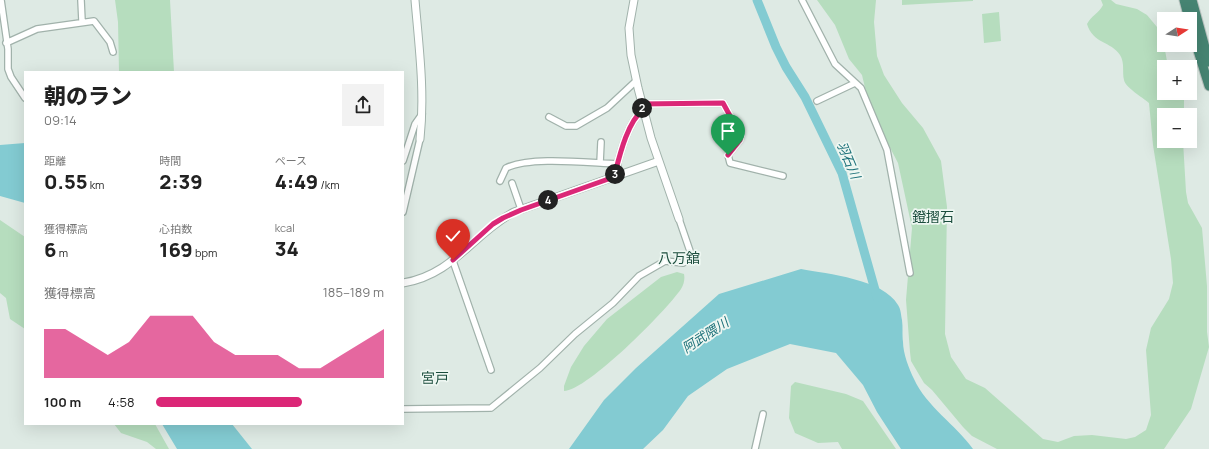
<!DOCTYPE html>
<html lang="ja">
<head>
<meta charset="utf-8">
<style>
	:root { --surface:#fff; --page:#f2f2f2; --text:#222; --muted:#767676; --accent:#db2777 }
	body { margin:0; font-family:Manrope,"Noto Sans JP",sans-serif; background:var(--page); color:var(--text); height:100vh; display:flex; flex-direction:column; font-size:15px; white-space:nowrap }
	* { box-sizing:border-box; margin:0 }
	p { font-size:13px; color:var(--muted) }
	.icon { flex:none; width:22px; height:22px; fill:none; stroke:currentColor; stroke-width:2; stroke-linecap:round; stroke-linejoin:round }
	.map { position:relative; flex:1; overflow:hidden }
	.panel { position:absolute; left:24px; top:71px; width:380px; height:354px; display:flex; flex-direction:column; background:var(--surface); border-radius:0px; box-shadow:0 4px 16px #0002 }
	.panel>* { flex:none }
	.needle { width:26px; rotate:78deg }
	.fabs { position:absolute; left:1157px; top:12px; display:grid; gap:8px }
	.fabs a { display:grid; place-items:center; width:40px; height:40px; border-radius:0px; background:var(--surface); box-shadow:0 4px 16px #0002; font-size:20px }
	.pin { position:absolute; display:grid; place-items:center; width:34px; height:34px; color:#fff; margin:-41px -17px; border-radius:50% 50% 50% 0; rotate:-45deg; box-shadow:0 0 4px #0007 }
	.pin .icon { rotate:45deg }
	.km { position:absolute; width:20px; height:20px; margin:-10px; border-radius:50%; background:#222; color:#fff; font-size:11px; line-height:20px; text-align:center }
	.round { display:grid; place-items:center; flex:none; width:42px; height:42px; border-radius:0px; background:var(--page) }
	.headline { display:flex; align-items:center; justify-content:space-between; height:68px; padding:0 20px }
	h1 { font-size:22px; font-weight:800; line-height:30px }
	.stats { display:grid; grid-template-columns:repeat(3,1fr); gap:6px; height:68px; padding:4px 20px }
	.stats div { display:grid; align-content:center }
	.stats b { font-size:20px; font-weight:800 }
	.stats small { font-size:11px; font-weight:400 }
	.stats p { font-size:11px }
	.chart { height:112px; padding:8px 20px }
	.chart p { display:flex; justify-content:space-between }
	.chart svg { width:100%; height:72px; margin-top:4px; fill:var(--accent); opacity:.7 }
	ul { padding:0 20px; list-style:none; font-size:13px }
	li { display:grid; grid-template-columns:64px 48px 1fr; align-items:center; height:30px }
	li i { height:10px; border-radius:5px; background:var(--accent) }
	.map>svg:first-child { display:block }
	.green { fill:#b6ddbe }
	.water { fill:#83cbd2 }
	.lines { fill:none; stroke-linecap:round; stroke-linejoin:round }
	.river { stroke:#83cbd2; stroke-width:9 }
	.minor-casing { stroke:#a1b2ab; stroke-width:8 }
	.tertiary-casing { stroke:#a1b2ab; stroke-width:9 }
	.trunk-casing { stroke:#bcc4c1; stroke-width:11 }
	.minor { stroke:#fff; stroke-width:5.5 }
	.tertiary { stroke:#fff; stroke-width:7 }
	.trunk { stroke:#468472; stroke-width:9 }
	.route-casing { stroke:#fff; stroke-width:8 }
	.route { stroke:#db2777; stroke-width:5 }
	.labels { text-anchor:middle; stroke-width:3.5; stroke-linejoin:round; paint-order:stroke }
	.water-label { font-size:13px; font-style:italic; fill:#186e77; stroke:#eef7f2 }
	.quarter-label { font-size:14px; fill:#1b4d3d; stroke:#eef7f2 }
</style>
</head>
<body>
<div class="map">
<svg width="1209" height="449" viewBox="0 0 1209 449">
	<rect width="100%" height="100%" fill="#deeae4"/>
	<path class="green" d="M115,0H170L174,72H119L118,22Z
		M817,0H876L874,22L877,56L884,75L902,103L923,128L941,161L947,207L945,334L951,357L966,379L985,388L1043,439L1058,442L1074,436L1092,435L1126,439L1135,437L1146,430L1151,415L1146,350L1151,328L1169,299L1173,283L1171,259L1153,145L1149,103C1142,97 1125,87 1124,80C1122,72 1125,63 1120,55C1111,41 1093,44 1087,24C1091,16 1099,13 1103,5L1101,0H1111L1116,4L1137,9L1147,15L1162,33L1168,67H1164V93H1184V115H1164V141H1183L1186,192L1188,203L1202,228L1207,286V332L1209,347L1191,409L1164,449H997L972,436L963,427L932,390L924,383L911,361L910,352L906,300L912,228L898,163L870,109L862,75L849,59L835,25Z
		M902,0H973V1L902,5Z
		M999,12L1001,41L984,43L982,14Z
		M0,220L25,237V329L10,319L6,298L0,293Z
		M677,272L684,274C685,279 684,284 681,289C667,310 587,391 564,391V386L571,367L584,346L607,319L661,277Z
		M795,382L846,394L863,401L896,449H842L838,442L818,443L795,433L789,418L791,386Z
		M114,424H155L169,449H156L147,442L121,433Z"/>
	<path class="water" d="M25,143V203L0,196V145Z
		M801,269C828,274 883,279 898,305C901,309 901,316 902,320C903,327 902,334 903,342C903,353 909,369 914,379C926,406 956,425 973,449H901L877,412L863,385L836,353L790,344L727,369L688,396L663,430L643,449H569L604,400L636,368L719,294Z
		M162,424H232L252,449H177Z"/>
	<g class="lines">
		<path class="river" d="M757,0L776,47L786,67L805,97L842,173L877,297"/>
		<defs>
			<path id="minor" d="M1,0L8,49V69L11,77L25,98
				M81,0L82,21
				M802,0L835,64L861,88L887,150L910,273
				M6,43L37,29L94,21L110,42L113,52
				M817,101L855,83
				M641,104L723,103L741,136L740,140L728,155L730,163L783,176
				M549,117L566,126H576L607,108L636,81
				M403,161L415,124L422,114
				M600,163L601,142
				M614,177C619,158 627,122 643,110
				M500,181L506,168C531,156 588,163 618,164
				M512,183L521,209
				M403,212L420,139
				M453,261L491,370
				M403,409L491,408L540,368L575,334L613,303L639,276L665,261L683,263L690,259L691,254L679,219
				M755,449L763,414"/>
			<path id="tertiary" d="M415,0C419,47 425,92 420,139
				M634,0L629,28L631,55L638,88L651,138L679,219
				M403,283C453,275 473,234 514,212L659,161"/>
			<path id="trunk" d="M1184,0L1189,19
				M1192,0L1209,62
				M1190,25L1209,86"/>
		</defs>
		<use href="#minor" class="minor-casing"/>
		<use href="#tertiary" class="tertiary-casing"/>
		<use href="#trunk" class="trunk-casing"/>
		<use href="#minor" class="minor"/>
		<use href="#tertiary" class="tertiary"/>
		<use href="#trunk" class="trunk"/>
	</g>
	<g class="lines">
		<defs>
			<path id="route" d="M453,260L493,224L503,218L521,210L614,177C619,158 627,122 643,110L641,104L723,103L741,136L740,140L728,155"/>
		</defs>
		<use href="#route" class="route-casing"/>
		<use href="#route" class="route"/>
	</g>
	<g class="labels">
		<g class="water-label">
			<text transform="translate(849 160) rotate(67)" y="5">羽石川</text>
			<text transform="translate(705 335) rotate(-33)" y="5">阿武隈川</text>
		</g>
		<g class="quarter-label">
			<text x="933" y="222">鐙摺石</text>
			<text x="679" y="263">八万舘</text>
			<text x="435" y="383">宮戸</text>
		</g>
	</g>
</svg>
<div class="fabs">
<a><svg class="needle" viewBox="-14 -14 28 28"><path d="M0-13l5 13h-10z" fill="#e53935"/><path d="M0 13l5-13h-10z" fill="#767676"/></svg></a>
<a>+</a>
<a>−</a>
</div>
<div class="pin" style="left:728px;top:155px;background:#1e9e55"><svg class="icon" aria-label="arrive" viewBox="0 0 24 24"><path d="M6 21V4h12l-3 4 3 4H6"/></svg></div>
<div class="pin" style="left:453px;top:260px;background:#d93025"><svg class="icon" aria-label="check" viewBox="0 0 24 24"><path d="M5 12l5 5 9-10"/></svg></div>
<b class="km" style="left:642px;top:108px">2</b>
<b class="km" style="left:615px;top:174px">3</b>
<b class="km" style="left:548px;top:200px">4</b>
<section class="panel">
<div class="headline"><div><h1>朝のラン</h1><p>09:14</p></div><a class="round"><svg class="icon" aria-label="share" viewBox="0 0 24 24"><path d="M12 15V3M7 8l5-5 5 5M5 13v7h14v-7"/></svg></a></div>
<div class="stats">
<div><p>距離</p><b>0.55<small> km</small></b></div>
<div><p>時間</p><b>2:39</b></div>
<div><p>ペース</p><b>4:49<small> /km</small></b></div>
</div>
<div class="stats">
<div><p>獲得標高</p><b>6<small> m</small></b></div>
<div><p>心拍数</p><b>169<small> bpm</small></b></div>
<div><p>kcal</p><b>34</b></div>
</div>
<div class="chart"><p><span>獲得標高</span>185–189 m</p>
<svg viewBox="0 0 160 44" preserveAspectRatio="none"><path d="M0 44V14L10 14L20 22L30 30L40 22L50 6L60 6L70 6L80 22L90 30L100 30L110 30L120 38L130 38L140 30L150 22L160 14V44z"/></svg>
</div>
<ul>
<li><b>100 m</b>4:58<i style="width:64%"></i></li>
</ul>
</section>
</div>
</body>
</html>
